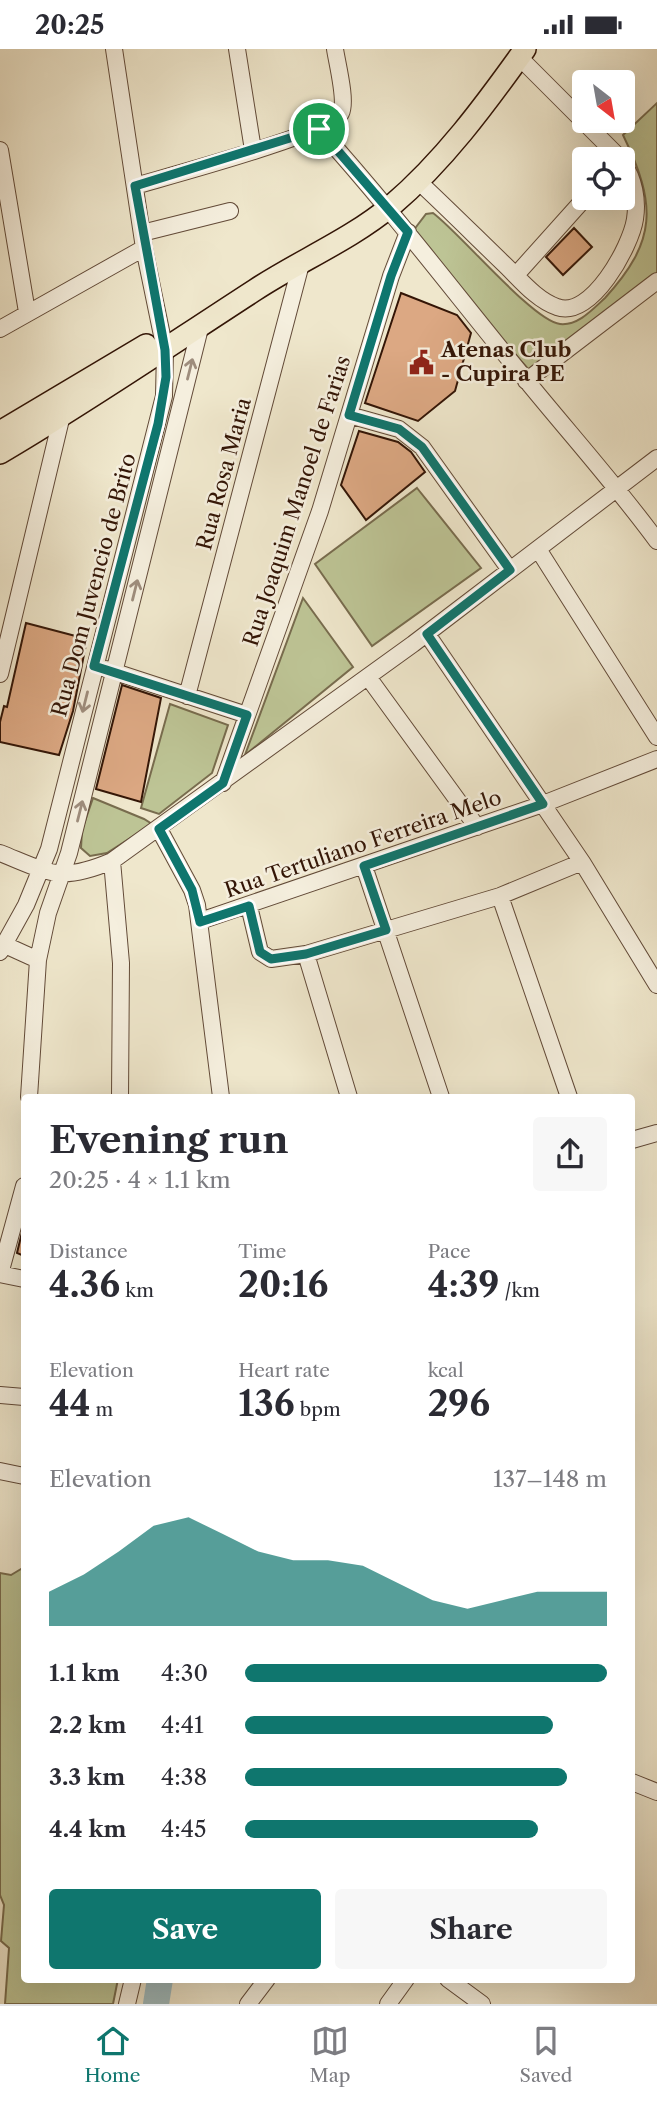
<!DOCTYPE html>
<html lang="en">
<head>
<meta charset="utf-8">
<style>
	:root { --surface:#fff; --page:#f7f7f7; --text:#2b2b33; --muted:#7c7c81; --line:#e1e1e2; --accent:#0f766e }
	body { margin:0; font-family:"Libre Caslon Text",serif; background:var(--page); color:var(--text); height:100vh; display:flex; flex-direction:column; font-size:26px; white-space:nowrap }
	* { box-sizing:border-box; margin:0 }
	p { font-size:23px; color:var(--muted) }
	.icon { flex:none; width:38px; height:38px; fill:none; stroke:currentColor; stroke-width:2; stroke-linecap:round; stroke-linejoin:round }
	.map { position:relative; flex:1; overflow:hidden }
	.sheet { position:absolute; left:21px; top:1045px; width:614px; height:889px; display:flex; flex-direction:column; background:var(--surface); border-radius:7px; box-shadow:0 7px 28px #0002 }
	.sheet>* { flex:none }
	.needle { width:46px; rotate:149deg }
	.buttons { position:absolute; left:572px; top:21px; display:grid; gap:14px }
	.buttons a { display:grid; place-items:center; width:63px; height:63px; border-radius:7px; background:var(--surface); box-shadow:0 7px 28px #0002; font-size:35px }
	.pin { position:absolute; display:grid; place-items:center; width:60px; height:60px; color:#fff; margin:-30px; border:4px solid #fff; border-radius:50%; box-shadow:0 2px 7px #0007 }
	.round { display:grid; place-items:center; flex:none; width:74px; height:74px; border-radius:7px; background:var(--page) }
	.headline { display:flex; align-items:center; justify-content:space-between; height:119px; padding:0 28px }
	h1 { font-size:38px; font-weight:800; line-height:52px }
	.figures { display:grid; grid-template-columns:repeat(3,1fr); gap:10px; height:119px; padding:7px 28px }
	.figures div { display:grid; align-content:center }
	.figures b { font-size:35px; font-weight:800 }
	.figures small { font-size:19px; font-weight:400 }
	.figures p { font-size:19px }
	.chart { height:196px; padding:14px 28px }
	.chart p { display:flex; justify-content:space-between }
	.chart svg { width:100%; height:126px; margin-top:7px; fill:var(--accent); opacity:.7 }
	.button { display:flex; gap:14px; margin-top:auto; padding:14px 28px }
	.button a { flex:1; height:80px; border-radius:7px; background:var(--accent); color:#fff; font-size:28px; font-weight:800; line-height:80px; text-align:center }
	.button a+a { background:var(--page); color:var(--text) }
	ul { padding:0 28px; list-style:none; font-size:23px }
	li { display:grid; grid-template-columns:112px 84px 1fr; align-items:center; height:52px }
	li i { height:18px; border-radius:9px; background:var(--accent) }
	.status { display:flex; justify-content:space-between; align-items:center; height:49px; padding:0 35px; background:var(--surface); direction:ltr }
	.status svg { height:19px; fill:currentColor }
	.dock { display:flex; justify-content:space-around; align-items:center; height:98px; border-top:2px solid var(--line); background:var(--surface); font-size:19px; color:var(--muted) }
	.dock a { display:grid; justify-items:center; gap:4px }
	.dock .selected { color:var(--accent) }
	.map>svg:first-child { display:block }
	.green { fill:#bdc495; stroke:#786c4e; stroke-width:2 }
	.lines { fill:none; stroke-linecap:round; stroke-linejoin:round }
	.river { stroke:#9fbdc2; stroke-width:26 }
	.building { fill:#dca883; stroke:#331506; stroke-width:2 }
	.minor-casing { stroke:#624a38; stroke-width:18 }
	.major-casing { stroke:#331506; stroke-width:24 }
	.minor { stroke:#f5efde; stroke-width:16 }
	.major { stroke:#efe7cc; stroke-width:21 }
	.oneway { stroke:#9e8d7d }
	.route-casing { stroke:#fff; stroke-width:14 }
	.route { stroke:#0f766e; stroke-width:9 }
	.labels { text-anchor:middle; stroke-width:5; stroke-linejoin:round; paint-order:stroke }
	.poi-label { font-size:21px; font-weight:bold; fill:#331506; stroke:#f5efde; text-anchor:start }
	.street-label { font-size:21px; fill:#331506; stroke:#f5efde }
</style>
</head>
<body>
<div class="status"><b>20:25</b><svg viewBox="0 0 49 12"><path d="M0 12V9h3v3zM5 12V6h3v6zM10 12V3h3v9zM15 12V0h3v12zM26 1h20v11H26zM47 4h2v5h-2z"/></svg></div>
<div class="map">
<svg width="657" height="1955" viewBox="0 0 657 1955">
	<rect width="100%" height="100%" fill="#efe7cc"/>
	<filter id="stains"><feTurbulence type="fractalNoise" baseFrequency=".00286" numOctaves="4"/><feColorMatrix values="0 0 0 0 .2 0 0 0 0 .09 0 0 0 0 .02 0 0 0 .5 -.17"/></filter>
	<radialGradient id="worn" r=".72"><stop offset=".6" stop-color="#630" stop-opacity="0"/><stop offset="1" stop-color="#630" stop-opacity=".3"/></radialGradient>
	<path class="green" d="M657,54V228L530,322L422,200L413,182L426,165L433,164C460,184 533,272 560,275C578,277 593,260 605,249C657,192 657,156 623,86Z
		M417,439L481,519L372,597L315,515Z
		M303,549L353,618L245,706Z
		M170,655L228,676L212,724L159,765L141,759Z
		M93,749L144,770L152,775L107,804L90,807L81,799L82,781Z
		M21,1520L24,1521V1930H118L113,1955H5L9,1899L1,1892L4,1856L0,1846V1524L11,1526Z"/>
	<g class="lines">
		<path class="river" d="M156,1955L160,1930"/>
	</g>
	<path class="building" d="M574,179L592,198L563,226L546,208Z
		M401,244L457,266L471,284L455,342L418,372L365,354Z
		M359,382L398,393L411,403L425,423L366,471L341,436Z
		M26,574L87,590L73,662L59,706L0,693V673L4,657L7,658Z
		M122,636L161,649L141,753L96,740Z
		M24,1175V1207L17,1204Z"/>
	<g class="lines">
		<defs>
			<path id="minor" d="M237,0L253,101
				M519,8L621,110
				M319,80C392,161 457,247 526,331C570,385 616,436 657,492
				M0,101L27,263
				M418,132C447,159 475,187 503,214C519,229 536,251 557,258C591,271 631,197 635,170C638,151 634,130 623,114
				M135,137C165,128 332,84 341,64C347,52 337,14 335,0
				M142,184L230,162
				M516,226L585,149
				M0,280L144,199
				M526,332L657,232
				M349,366L399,380L422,398L510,521
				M538,500L657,688
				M427,585L582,813L657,936
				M106,620L247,666
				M0,625L63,362
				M368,628L477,778
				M187,647L301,215
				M223,734L320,462L391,227L408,183
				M159,780L192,841L197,856L221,1048
				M0,804C50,824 60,834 112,812L413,595L657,409
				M112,812L121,914L120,1048
				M364,817L441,1048
				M500,847L569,1048
				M249,857L260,903L271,910L306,905L500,847L582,813
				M200,872L543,755L657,710
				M5,896L38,911
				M0,903L26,856L49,800L164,347L165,301L144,199L114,0
				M306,905L349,1048
				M29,1048L38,911L48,864L69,804L200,279
				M632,1091L657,1084
				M0,1225L24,1137
				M0,1225L24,1230
				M0,1346L24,1348
				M0,1422L24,1427
				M632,1733L657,1743
				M448,1930L482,1955
				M127,1955L133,1930
				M248,1955L267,1930
				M388,1955L406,1930"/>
			<path id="major" d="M0,383L146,296
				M0,404C87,353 170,296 255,241C299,212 350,191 391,157C443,113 485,56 525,0"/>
		</defs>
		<use href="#minor" class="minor-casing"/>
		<use href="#major" class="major-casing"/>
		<use href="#minor" class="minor"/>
		<use href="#major" class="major"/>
	</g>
	<defs><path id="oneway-shaft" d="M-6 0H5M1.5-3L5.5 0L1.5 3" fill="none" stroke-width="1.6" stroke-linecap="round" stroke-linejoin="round" transform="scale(1.75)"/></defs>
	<g class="oneway">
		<use href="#oneway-shaft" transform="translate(190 320) rotate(-76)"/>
		<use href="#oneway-shaft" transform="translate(135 541) rotate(-76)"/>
		<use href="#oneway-shaft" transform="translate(85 653) rotate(104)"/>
		<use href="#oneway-shaft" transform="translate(80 762) rotate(-76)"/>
	</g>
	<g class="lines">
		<defs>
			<path id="route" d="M319,80L408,183L391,227L349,366L399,380L422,398L510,521L427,585L543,755L364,817L386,881L306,905L271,910L260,903L249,857L200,873L192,841L159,780L223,734L247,666L94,617L158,375L166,328L165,301L135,137Z"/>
		</defs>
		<use href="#route" class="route-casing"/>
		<use href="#route" class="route"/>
	</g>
	<defs>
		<symbol id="civic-bare" viewBox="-9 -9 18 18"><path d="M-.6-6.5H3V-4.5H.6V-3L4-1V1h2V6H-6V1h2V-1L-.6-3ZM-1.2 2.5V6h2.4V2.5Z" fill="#8f2418" stroke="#f5efde" stroke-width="2.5" paint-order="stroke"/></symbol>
	</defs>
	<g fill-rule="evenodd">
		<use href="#civic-bare" x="404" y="296" width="35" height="35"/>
	</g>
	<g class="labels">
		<g class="poi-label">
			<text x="441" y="308">Atenas Club<tspan x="441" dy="24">- Cupira PE</tspan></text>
		</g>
		<g class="street-label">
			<text transform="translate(224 425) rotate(-75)" y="7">Rua Rosa Maria</text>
			<text transform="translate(297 452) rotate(-72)" y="7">Rua Joaquim Manoel de Farias</text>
			<text transform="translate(94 536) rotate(-75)" y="7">Rua Dom Juvencio de Brito</text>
			<text transform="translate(363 795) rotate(-19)" y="7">Rua Tertuliano Ferreira Melo</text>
		</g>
	</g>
	<rect width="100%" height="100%" filter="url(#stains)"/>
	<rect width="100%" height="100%" fill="url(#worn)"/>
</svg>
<div class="buttons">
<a><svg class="needle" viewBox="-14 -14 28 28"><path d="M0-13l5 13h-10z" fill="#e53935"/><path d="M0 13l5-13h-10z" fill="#7c7c81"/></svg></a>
<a><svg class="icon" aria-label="locate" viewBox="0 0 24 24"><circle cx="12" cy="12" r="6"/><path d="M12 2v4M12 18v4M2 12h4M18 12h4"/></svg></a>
</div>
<div class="pin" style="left:319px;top:80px;background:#1e9e55"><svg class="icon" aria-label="arrive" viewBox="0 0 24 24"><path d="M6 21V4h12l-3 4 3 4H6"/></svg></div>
<section class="sheet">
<div class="headline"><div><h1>Evening run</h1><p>20:25 · 4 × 1.1 km</p></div><a class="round"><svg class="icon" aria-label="share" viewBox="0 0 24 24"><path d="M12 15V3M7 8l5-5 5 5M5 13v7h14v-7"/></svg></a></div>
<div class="figures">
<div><p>Distance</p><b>4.36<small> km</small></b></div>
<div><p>Time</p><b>20:16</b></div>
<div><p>Pace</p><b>4:39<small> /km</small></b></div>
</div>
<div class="figures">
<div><p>Elevation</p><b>44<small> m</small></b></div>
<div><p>Heart rate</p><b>136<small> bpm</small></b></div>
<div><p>kcal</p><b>296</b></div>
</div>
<div class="chart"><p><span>Elevation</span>137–148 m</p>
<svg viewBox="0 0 160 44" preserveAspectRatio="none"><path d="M0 44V32L10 26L20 18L30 9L40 6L50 12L60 18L70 21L80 21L90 23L100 29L110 35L120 38L130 35L140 32L150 32L160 32V44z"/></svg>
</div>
<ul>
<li><b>1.1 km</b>4:30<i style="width:100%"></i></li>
<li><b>2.2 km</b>4:41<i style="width:85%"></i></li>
<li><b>3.3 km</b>4:38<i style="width:89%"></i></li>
<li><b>4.4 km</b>4:45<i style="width:81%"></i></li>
</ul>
<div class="button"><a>Save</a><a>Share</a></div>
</section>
</div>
<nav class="dock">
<a class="selected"><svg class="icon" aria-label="home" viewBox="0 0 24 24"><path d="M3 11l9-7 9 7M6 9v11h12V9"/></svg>Home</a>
<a><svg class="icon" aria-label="map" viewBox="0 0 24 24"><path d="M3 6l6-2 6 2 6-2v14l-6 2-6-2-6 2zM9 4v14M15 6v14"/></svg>Map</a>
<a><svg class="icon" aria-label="saved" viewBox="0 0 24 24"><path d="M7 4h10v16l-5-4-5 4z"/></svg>Saved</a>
</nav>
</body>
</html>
